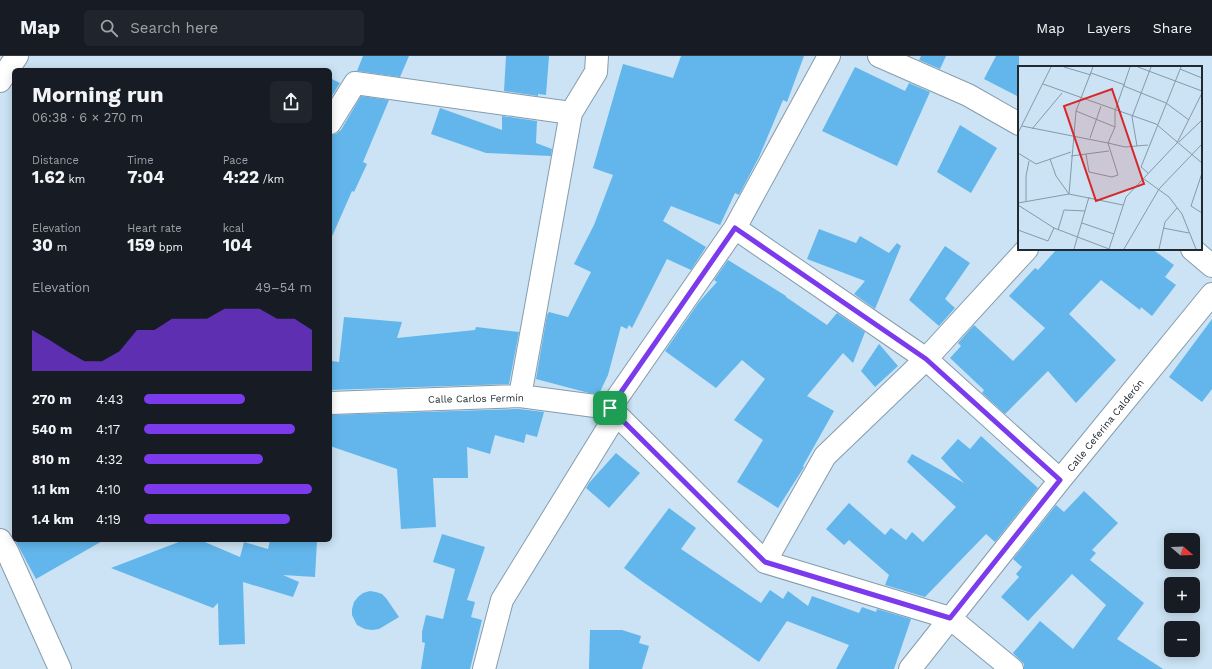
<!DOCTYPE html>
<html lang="en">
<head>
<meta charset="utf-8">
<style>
	:root { --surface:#171b24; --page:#20242c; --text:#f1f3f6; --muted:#9ea1a6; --line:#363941; --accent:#7c3aed }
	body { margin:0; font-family:"Work Sans",sans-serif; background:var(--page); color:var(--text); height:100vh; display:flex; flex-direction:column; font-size:15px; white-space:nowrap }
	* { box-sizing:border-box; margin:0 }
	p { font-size:13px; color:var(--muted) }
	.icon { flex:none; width:22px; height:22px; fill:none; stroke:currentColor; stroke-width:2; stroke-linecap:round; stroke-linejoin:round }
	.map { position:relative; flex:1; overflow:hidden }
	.sheet { position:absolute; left:12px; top:12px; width:320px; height:474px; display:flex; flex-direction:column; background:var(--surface); border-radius:6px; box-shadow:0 2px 10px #0003 }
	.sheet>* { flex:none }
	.needle { width:26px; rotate:109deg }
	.buttons { position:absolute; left:1164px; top:477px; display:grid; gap:8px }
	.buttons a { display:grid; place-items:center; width:36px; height:36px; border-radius:6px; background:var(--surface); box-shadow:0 2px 10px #0003; font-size:20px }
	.pin { position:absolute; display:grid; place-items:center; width:34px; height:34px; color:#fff; margin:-17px; border-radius:8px; box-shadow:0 2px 6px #0006 }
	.round { display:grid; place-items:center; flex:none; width:42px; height:42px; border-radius:6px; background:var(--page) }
	.summary { display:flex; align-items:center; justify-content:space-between; height:68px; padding:0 20px }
	h1 { font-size:22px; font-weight:700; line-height:30px }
	.stats { display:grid; grid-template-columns:repeat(3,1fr); gap:6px; height:68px; padding:4px 20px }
	.stats div { display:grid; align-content:center }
	.stats b { font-size:17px; font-weight:700 }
	.stats small { font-size:11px; font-weight:400 }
	.stats p { font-size:11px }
	.chart { height:112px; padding:8px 20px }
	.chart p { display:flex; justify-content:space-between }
	.chart svg { width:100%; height:72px; margin-top:4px; fill:var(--accent); opacity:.7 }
	ul { padding:0 20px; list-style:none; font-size:13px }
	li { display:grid; grid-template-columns:64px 48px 1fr; align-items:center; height:30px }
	li i { height:10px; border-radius:5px; background:var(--accent) }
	header { display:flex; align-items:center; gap:24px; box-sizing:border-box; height:56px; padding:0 20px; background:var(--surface); border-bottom:1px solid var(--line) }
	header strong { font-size:19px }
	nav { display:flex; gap:22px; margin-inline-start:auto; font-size:14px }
	.search { width:280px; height:36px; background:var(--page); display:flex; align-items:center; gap:10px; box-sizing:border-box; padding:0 14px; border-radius:6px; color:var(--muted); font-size:15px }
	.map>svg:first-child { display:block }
	.building { fill:#62b6eb }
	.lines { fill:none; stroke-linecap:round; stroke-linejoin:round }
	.street-casing { stroke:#859cac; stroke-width:24 }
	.street { stroke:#fff; stroke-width:22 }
	.route-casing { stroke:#fff; stroke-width:8 }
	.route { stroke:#7c3aed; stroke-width:5 }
	.labels { text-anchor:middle; stroke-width:4; stroke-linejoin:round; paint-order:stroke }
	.street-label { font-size:10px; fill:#212a30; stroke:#fff }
	.inset-road { fill:none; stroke:#8799a6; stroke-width:1 }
	.view { fill:#d62828; fill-opacity:0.15; stroke:#d62828; stroke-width:2 }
	.inset-edge { fill:none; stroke:#212a30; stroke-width:2 }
</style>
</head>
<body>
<header>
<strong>Map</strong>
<div class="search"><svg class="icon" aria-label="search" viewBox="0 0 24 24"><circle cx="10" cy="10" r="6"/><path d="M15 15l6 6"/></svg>Search here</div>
<nav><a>Map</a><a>Layers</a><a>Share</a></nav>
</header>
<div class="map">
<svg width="1212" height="613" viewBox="0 0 1212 613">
	<rect width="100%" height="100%" fill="#cbe3f4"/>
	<path class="building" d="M363,0H409L400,21L357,15Z
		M506,0H549L546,39L538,38V40L504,35Z
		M681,0H804L787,46L783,44L759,101L739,139L735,137L720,169L671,150L663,165L706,191L691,214L667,203L632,272L629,269L627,273L621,270L608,319L599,338L589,337L536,323L547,259L549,256L568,261L591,216L574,208L594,169L613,119L593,112L623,8L673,22Z
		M921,0H946L940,13L919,4Z
		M996,0H1019V41L984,23Z
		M855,11L905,35L909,27L930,36L897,110L822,75Z
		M330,22L340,27L330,43Z
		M361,40L389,44L363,106L367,108L354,136L352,135L330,185V79L336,78L341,74Z
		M440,52L502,74V60L537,65L536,87L552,93L551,100L486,97L431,78Z
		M960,69L997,92L971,137L937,116Z
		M819,173L856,187L860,180L889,197L897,187L901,190L875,253L854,238L865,225L807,203Z
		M945,190L970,207L945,243L955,252L939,270L909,244Z
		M1057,193H1152L1174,209L1165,221L1176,229L1152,260L1141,251L1140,254L1101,224L1069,258L1116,304L1076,347L1048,315L1005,358L982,337L984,334L950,302L961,290L958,287L974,269L1013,305L1045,272L1009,240L1035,212L1038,214Z
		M728,204L786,240V241L827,269L837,257L865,276L853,307L843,297L807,340L834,355L803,410L804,411L778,452L737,426L763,384L734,364L765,323L742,304L716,332L665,295L699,246L717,226L714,224Z
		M344,261L402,266L397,282L475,274L476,271L519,276L509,328L330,334L332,305L339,306Z
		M1212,263V333L1202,346L1169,321Z
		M879,288L898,310L875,331L861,315Z
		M519,353L544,356L537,381L526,378L524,387L495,379L490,398L467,391L468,422H433L436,471L401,473L397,413L330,390V359Z
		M981,380L1038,432L995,486L986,478L925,541L885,529L889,519L849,484L844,489L826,473L849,447L885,479L891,472L906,484L912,476L923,486L956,451L907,406L912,398L964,427L941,402L958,383L970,393Z
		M616,397L640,417L609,452L586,432L589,427Z
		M1084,435L1118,467L1092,494L1096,497L1090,504L1144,547L1117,583L1163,613H1024V608L1013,597L1040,565L1073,593L1106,549L1072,518L1028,565L1001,541L1019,521L1016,518L1022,511L1013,503L1056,449L1064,456Z
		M669,452L696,472L681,493L761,547L770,534L783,543L788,535L808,550L812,540L859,557L862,551L876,556L877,553L911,563L894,613H836L849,589L787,565L759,606L643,526L624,512Z
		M442,478L485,491L467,544L475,546L471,561L482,564L470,613H421L425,587L422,586V576L426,559L443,563L455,513L433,506Z
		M15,484H104L36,523Z
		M184,484H200L240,501L244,486L268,493L270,484L317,485L315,521L283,519L299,526L293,541L243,526L245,588L219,589L218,547L213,552L111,512Z
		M370,535L376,536L382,538L386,542L399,561L379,573L372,574L365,573L357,569L352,559V553L354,546L358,541L363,537Z
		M590,574H622L641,580L639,587L649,590L642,613H589Z"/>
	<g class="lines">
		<defs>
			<path id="street" d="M879,0L968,39L1019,68
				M0,25L17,0
				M330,67L355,27L571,57
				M735,172L926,303L1060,424
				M1192,193L1212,210
				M520,340L571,57L596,16L597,0
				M330,347L520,340L610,352L765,506L950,562L1012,613
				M610,352L735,172L829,0
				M0,484L7,495L60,613
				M765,506L825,400L926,303L1027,193
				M484,613L502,544L616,359
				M910,613L1060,424L1212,238"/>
		</defs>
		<use href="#street" class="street-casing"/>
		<use href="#street" class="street"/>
	</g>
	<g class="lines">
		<defs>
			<path id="route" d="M735,172L926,303L1060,424L950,562L765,506L610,352Z"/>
		</defs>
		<use href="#route" class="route-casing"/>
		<use href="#route" class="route"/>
	</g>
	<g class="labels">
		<g class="street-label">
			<text transform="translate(476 342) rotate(-1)" y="4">Calle Carlos Fermín</text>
			<text transform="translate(1105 369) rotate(-51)" y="4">Calle Ceferina Calderón</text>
		</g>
	</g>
	<g transform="translate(1018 10)">
		<rect width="184" height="184" fill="#cbe3f4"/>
		<path class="inset-road" d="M46,1L73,9M120,1L184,25M162,3L184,12M73,7L107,19M25,18L138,58L184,97M106,20L148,37L171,54M58,45L97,61M4,60L90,77M14,63L44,27M0,67L33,1M72,72L83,40M161,76L184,54M90,77L107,81L130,79M119,80L114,51L133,1M0,87L18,98L53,86M68,88L71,106L94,111L100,109L90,77L97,61V45L112,1M53,90L91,85M32,93L38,110L51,128M130,107L123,101L163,1M184,107L173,140L184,147M126,113L151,131L164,148L178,183M51,128L58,45L75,1M8,135V110L11,95M0,137L51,128L105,139M0,139L36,162L91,183M64,157L96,168M145,162L171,167M0,164L30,175L36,162M40,164L46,144L67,145M56,183L71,131M91,183L108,131L159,77L184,27M106,183L141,123L184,78M141,183L147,156L159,142"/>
		<path class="view" d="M94,23L126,118L78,135L46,40Z"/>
		<rect width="184" height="184" class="inset-edge"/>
	</g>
</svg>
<div class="buttons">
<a><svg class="needle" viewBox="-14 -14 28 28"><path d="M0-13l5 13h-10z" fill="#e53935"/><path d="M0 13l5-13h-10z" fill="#9ea1a6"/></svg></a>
<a>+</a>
<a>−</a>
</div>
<div class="pin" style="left:610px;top:352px;background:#1e9e55"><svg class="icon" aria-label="arrive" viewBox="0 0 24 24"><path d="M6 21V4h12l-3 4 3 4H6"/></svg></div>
<section class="sheet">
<div class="summary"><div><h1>Morning run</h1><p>06:38 · 6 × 270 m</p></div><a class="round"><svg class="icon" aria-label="share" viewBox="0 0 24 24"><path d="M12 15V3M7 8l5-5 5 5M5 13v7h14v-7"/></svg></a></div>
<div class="stats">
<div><p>Distance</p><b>1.62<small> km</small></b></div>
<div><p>Time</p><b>7:04</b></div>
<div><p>Pace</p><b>4:22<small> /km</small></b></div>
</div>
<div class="stats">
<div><p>Elevation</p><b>30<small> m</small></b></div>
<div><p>Heart rate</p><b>159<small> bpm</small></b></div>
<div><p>kcal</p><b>104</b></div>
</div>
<div class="chart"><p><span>Elevation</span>49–54 m</p>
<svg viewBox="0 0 160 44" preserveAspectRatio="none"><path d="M0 44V19L10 25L20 32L30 38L40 38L50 32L60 19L70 19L80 12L90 12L100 12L110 6L120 6L130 6L140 12L150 12L160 19V44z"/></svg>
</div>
<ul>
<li><b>270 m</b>4:43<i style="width:60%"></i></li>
<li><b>540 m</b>4:17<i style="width:90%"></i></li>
<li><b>810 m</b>4:32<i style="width:71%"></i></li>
<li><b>1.1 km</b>4:10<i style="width:100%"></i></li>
<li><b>1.4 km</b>4:19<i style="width:87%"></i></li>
</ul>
</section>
</div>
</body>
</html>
